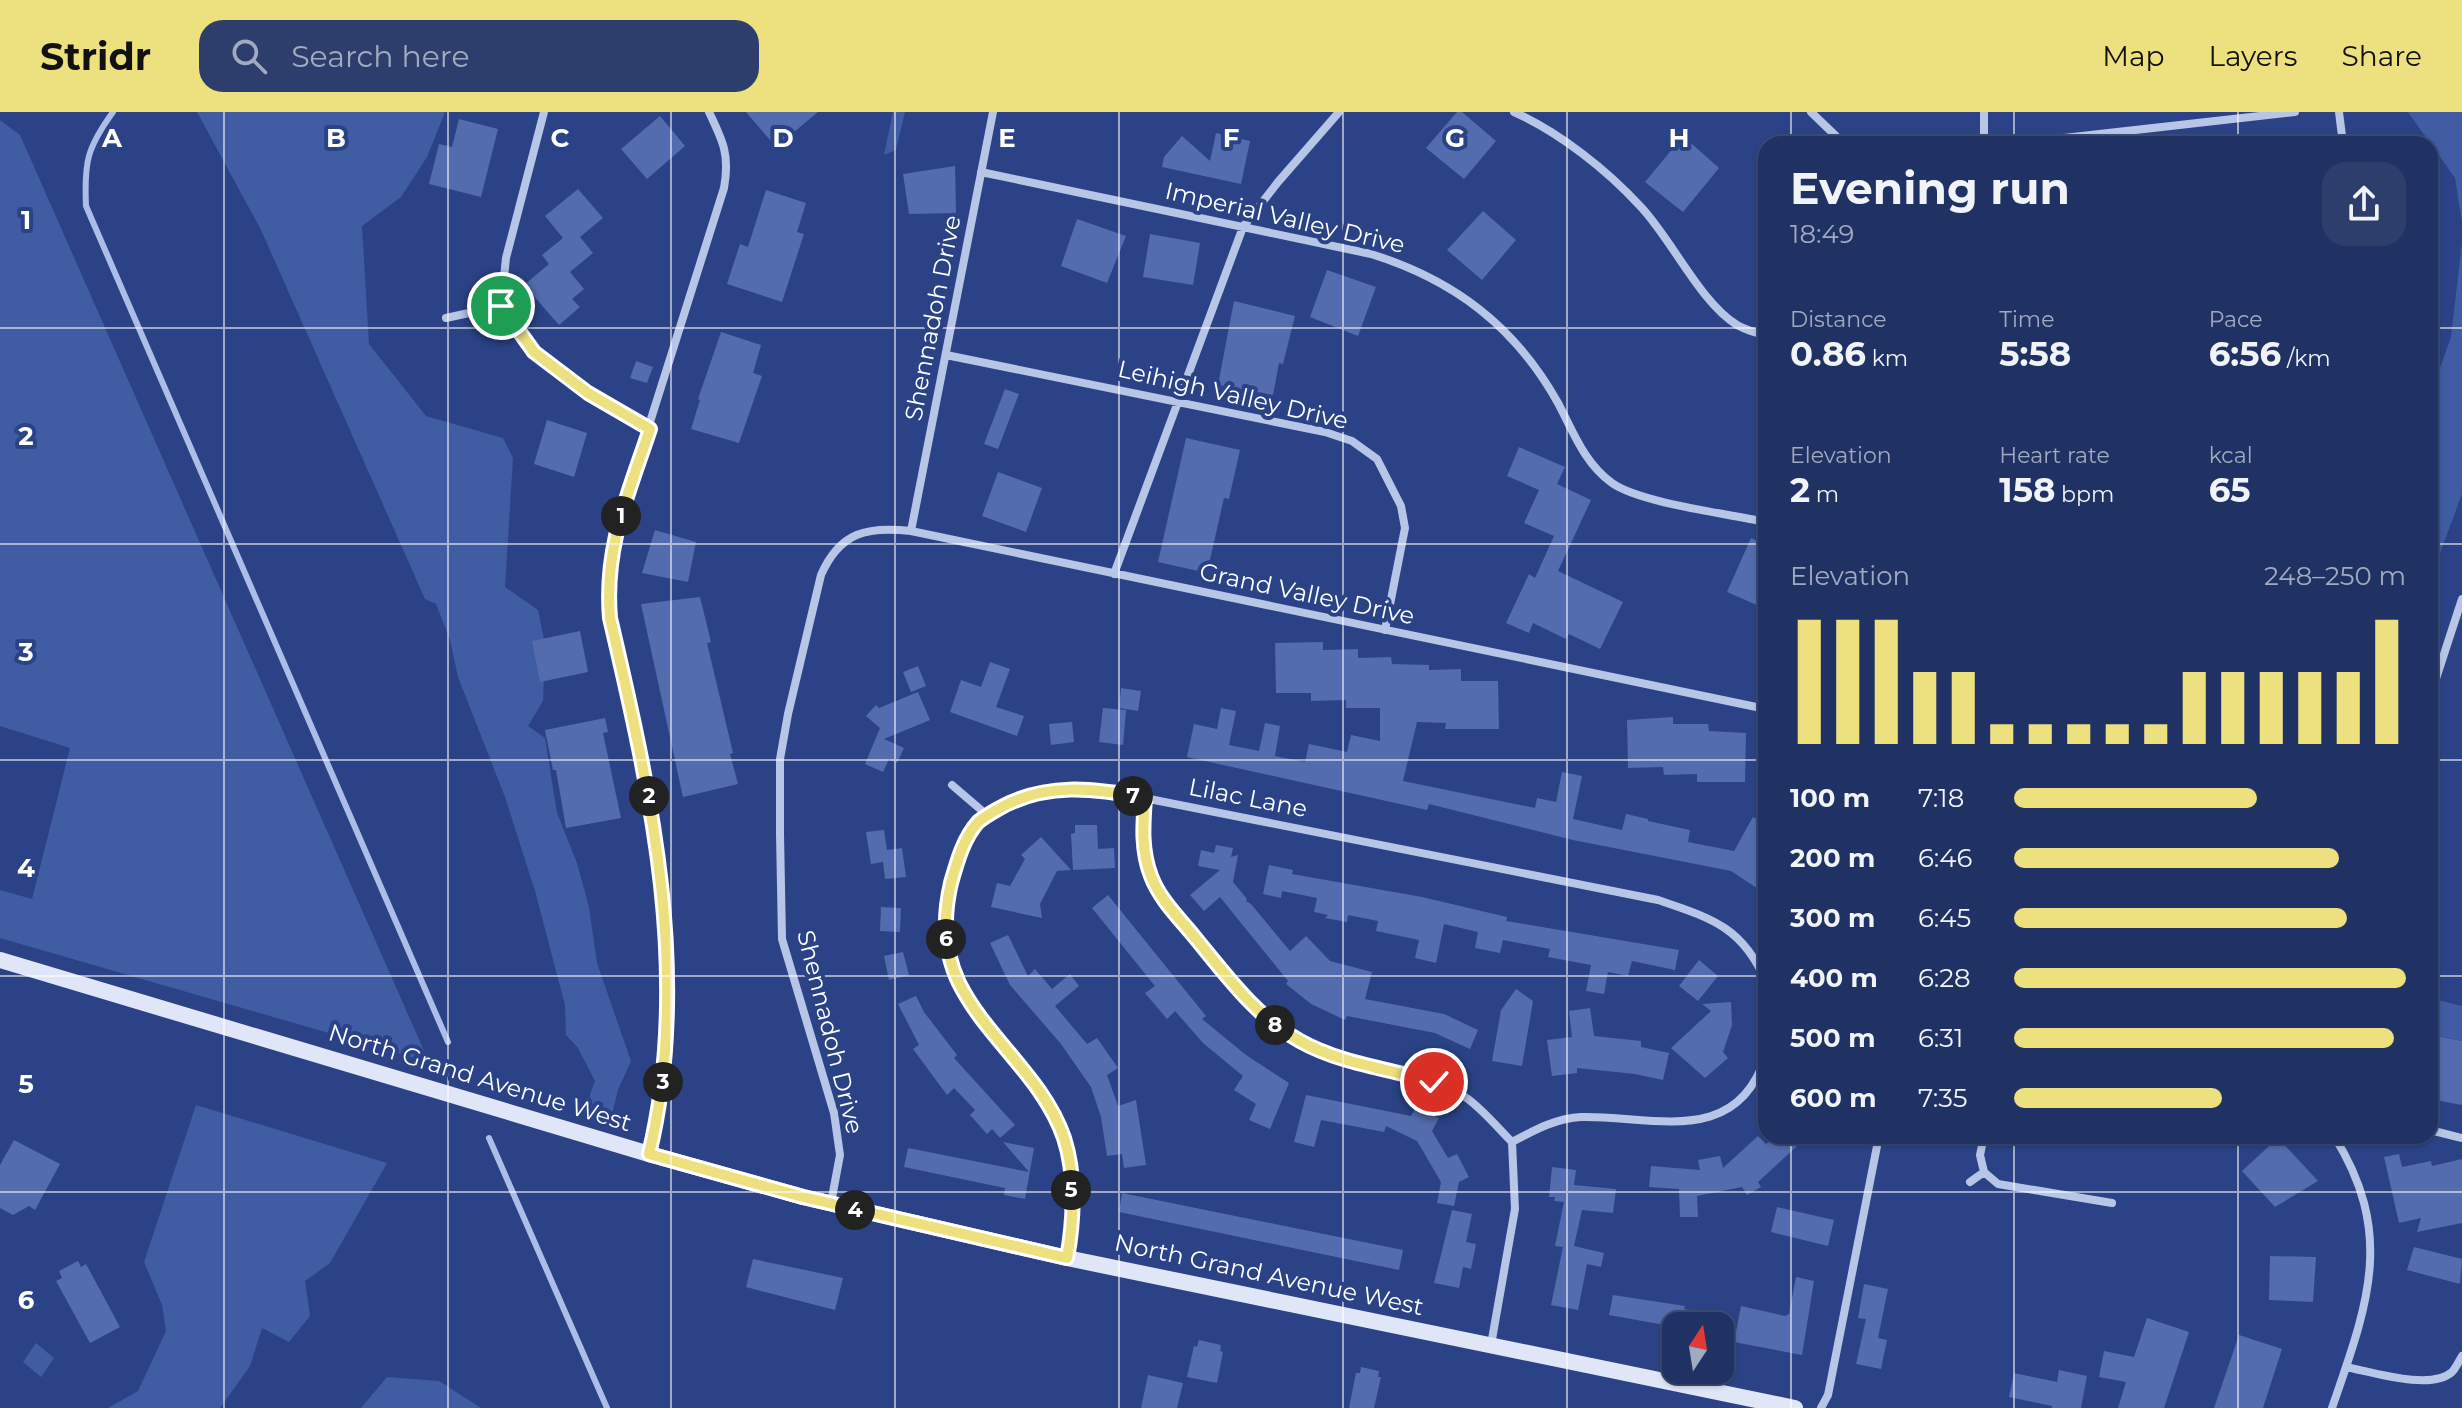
<!DOCTYPE html>
<html lang="en">
<head>
<meta charset="utf-8">
<style>
	:root { --surface:#203264; --page:#2d3e6d; --text:#f1f3f6; --muted:#a2aabf; --line:#3d4d78; --accent:#ede07f }
	body { margin:0; font-family:Montserrat,sans-serif; background:var(--page); color:var(--text); height:100vh; display:flex; flex-direction:column; font-size:30px; white-space:nowrap }
	* { box-sizing:border-box; margin:0 }
	p { font-size:26px; color:var(--muted) }
	.icon { flex:none; width:44px; height:44px; fill:none; stroke:currentColor; stroke-width:2; stroke-linecap:round; stroke-linejoin:round }
	.map { position:relative; flex:1; overflow:hidden }
	.drawer { position:absolute; left:1758px; top:24px; width:680px; height:1008px; display:flex; flex-direction:column; background:var(--surface); border-radius:24px; box-shadow:0 2px 6px #0004,0 0 0 2px var(--line) }
	.drawer>* { flex:none }
	.needle { width:52px; rotate:12deg }
	.buttons { position:absolute; left:1662px; top:1200px; display:grid; gap:16px }
	.buttons a { display:grid; place-items:center; width:72px; height:72px; border-radius:16px; background:var(--surface); box-shadow:0 2px 6px #0004,0 0 0 2px var(--line); font-size:40px }
	.pin { position:absolute; display:grid; place-items:center; width:68px; height:68px; color:#fff; margin:-34px; border:4px solid #fff; border-radius:50%; box-shadow:0 2px 8px #0007 }
	.km { position:absolute; width:40px; height:40px; margin:-20px; border-radius:50%; background:#222; color:#fff; font-size:22px; line-height:40px; text-align:center }
	.round { display:grid; place-items:center; flex:none; width:84px; height:84px; border-radius:24px; background:var(--page) }
	.headline { display:flex; align-items:center; justify-content:space-between; height:136px; padding:0 32px }
	h1 { font-size:44px; font-weight:700; line-height:60px }
	.figures { display:grid; grid-template-columns:repeat(3,1fr); gap:12px; height:136px; padding:8px 32px }
	.figures div { display:grid; align-content:center }
	.figures b { font-size:34px; font-weight:700 }
	.figures small { font-size:22px; font-weight:400 }
	.figures p { font-size:22px }
	.chart { height:224px; padding:16px 32px }
	.chart p { display:flex; justify-content:space-between }
	.chart svg { width:100%; height:144px; margin-top:8px; stroke:var(--accent); stroke-width:6 }
	ul { padding:0 32px; list-style:none; font-size:26px }
	li { display:grid; grid-template-columns:128px 96px 1fr; align-items:center; height:60px }
	li i { height:20px; border-radius:10px; background:var(--accent) }
	header { display:flex; align-items:center; gap:48px; box-sizing:border-box; height:112px; padding:0 40px; background:var(--accent); color:#111 }
	header strong { font-size:38px }
	nav { display:flex; gap:44px; margin-inline-start:auto; font-size:28px }
	.search { width:560px; height:72px; background:var(--page); display:flex; align-items:center; gap:20px; box-sizing:border-box; padding:0 28px; border-radius:24px; color:var(--muted); font-size:30px }
	.map>svg:first-child { display:block }
	.green { fill:#405ca2 }
	.lines { fill:none; stroke-linecap:round; stroke-linejoin:round }
	.stream { stroke:#acbde7; stroke-width:6 }
	.building { fill:#536cad }
	.street { stroke:#b7c5e7; stroke-width:8 }
	.secondary { stroke:#e0e6f7; stroke-width:16 }
	.route-casing { stroke:#fff; stroke-width:16 }
	.route { stroke:#ede07f; stroke-width:10 }
	.grid { fill:none; stroke:#fff; stroke-width:2; stroke-opacity:0.55 }
	.labels { text-anchor:middle; stroke-width:8; stroke-linejoin:round; paint-order:stroke }
	.street-label { font-size:24px; fill:#fff; stroke:#2b4386 }
	.grid-label { font-size:26px; text-anchor:middle; font-weight:bold; fill:#fff; stroke:#2b4386; stroke-width:8; stroke-linejoin:round; paint-order:stroke }
</style>
</head>
<body>
<header>
<strong>Stridr</strong>
<div class="search"><svg class="icon" aria-label="search" viewBox="0 0 24 24"><circle cx="10" cy="10" r="6"/><path d="M15 15l6 6"/></svg>Search here</div>
<nav><a>Map</a><a>Layers</a><a>Share</a></nav>
</header>
<div class="map">
<svg width="2462" height="1296" viewBox="0 0 2462 1296">
	<rect width="100%" height="100%" fill="#2b4386"/>
	<path class="green" d="M197,0H445L427,45L401,85L362,114L369,232L426,304L503,326L513,346L505,475L538,498L545,533L543,589L528,614L545,626L557,701L577,751L589,795L597,851L631,949L618,978L610,1010C585,1001 586,992 595,969L578,936L566,923L565,893L535,779L505,685L458,565L450,528L436,492L425,487L261,118Z
		M893,0H905L896,38L884,43Z
		M2408,0H2462V110L2455,66Z
		M0,8L20,23L429,950L0,826V778L32,787L70,636L0,614Z
		M2462,130V382L2430,468V284L2451,225Z
		M2430,886L2462,894V929L2430,922Z
		M196,993L387,1051L330,1151L305,1169L310,1204L289,1230L262,1216L250,1254L220,1296H108L138,1279L166,1219L162,1193L144,1150Z
		M36,1231L54,1246L41,1265L23,1250Z
		M387,1265L439,1269L481,1296H361Z"/>
	<g class="lines">
		<path class="stream" d="M113,0C87,36 84,50 86,94L448,930
			M489,1026L607,1296"/>
	</g>
	<path class="building" d="M746,0H818L776,35Z
		M1457,0H1462L1496,29L1464,67L1426,36Z
		M660,4L685,34L647,67L621,37Z
		M459,7L498,17L481,85L429,72L439,32L452,35Z
		M1216,21L1250,29L1241,72L1162,55L1164,45L1182,24L1210,49Z
		M1683,24L1719,56L1683,100L1645,70Z
		M955,54L956,101L909,102L903,62Z
		M578,77L603,106L580,125L593,141L570,160L584,177L572,187L580,195L559,213L524,173L549,152L542,143L563,126L545,104Z
		M766,78L806,91L797,120L804,122L782,190L727,172L740,132L748,135Z
		M1483,99L1516,128L1482,168L1447,138Z
		M1077,107L1126,124L1107,171L1061,154Z
		M1150,122L1200,131L1193,173L1143,165Z
		M1327,158L1376,175L1358,224L1310,205Z
		M1234,189L1295,204L1283,252L1279,251L1273,283L1218,273Z
		M721,220L761,233L753,261L762,264L739,331L691,317L700,288L698,287Z
		M636,249L653,255L647,271L630,266Z
		M1005,277L1019,282L998,337L984,332Z
		M547,308L587,321L574,365L534,352Z
		M1186,326L1240,338L1229,387L1224,386L1207,461L1158,450Z
		M1519,335L1565,355L1557,372L1591,388L1558,459L1623,490L1600,537L1569,522L1566,527L1533,511L1529,521L1506,511L1529,462L1535,466L1554,424L1524,411L1539,378L1507,364Z
		M998,360L1042,376L1026,420L982,404Z
		M655,418L696,430L688,470L642,461Z
		M1751,426L1766,433V497L1727,480Z
		M700,485L711,530L707,531L733,641L730,642L738,672L683,685L641,492Z
		M580,519L588,560L540,570L532,529Z
		M1323,530V538L1358,537V546L1391,545L1392,552L1429,553V558L1461,557V569H1498L1499,617H1445L1446,611L1417,610L1403,669L1535,696L1537,686L1556,690L1562,660L1582,664L1573,707L1622,718L1626,702L1648,707V709L1690,718L1688,730L1734,739L1753,705L1766,712V782L1731,759L1573,728L1429,692L1427,698L1187,645L1194,612L1217,617L1221,596L1236,599L1229,633L1259,639L1265,611L1280,614L1275,644L1305,650L1309,632L1347,640L1351,623L1380,629V596H1346V588L1311,589V581H1276L1275,531Z
		M990,550L1010,557L996,595L1024,604L1017,624L950,600L961,568L981,575Z
		M918,554L926,574L911,580L903,560Z
		M1121,576L1141,579L1138,599L1119,596Z
		M918,580L930,608L884,627L904,636L897,651L889,647L883,660L865,652L880,616L866,604L876,593L879,596Z
		M1103,596L1126,598L1123,633L1099,630Z
		M1673,605V612H1708L1709,619L1746,621L1745,670H1697V662L1664,663L1663,655L1628,656L1627,608Z
		M605,606L608,620L603,621L621,706L566,716L556,658H553L545,618Z
		M1072,610L1074,630L1051,633L1049,612Z
		M1075,713H1097L1098,737L1114,736L1115,756L1073,758L1071,722L1075,721Z
		M884,718L887,738L902,736L906,765L885,767L883,750L871,752L866,720Z
		M1041,725L1071,758L1057,759L1040,792L1042,806L991,795L997,771L1010,774L1025,747L1021,743Z
		M1216,733L1233,736L1231,745L1238,743L1233,770L1247,787L1246,789L1251,792L1290,839L1306,824L1330,849L1372,860L1365,887L1444,902L1478,918L1470,937L1435,921L1347,904L1345,908L1311,892L1286,872L1288,869L1220,785L1204,799L1190,783L1220,758L1198,754L1201,738L1214,741Z
		M1269,753L1293,758L1292,762L1422,785L1507,805L1506,809L1679,838L1675,858L1632,849L1628,864L1608,860L1604,882L1586,879L1591,853L1548,845L1550,837L1503,828L1500,841L1475,836L1478,820L1444,812L1436,851L1415,846L1419,828L1376,819L1378,809L1348,803L1347,810L1325,806L1328,803L1314,800L1317,786L1282,779L1281,786L1263,782Z
		M1108,783L1206,904L1202,907L1246,943L1289,971L1270,1017L1249,1008L1256,992L1234,978L1243,964L1203,931L1175,899L1167,907L1145,881L1155,874L1092,796Z
		M881,795L901,796L900,820L880,819Z
		M1008,823L1028,864L1035,857L1052,877L1070,862L1079,874L1055,894L1087,932L1097,926L1118,956L1107,963L1118,994L1136,988L1146,1053L1124,1056L1122,1042L1107,1044L1101,1005L1091,975L1061,932L1010,873L990,831Z
		M903,840L909,863L889,868L884,844Z
		M1699,848L1718,864L1698,889L1679,874Z
		M1516,877L1533,889L1522,954L1492,949L1501,898Z
		M916,884L924,900L957,943L954,946L1015,1013L1000,1026L992,1017L987,1022L970,1003L975,998L954,976L947,983L913,937L919,933L898,892Z
		M1731,890L1732,913L1723,940L1728,946L1705,966L1671,936L1711,899L1702,892Z
		M1590,896L1594,924L1641,929V935L1669,941L1663,968L1635,962L1577,956V961L1552,964L1547,928L1572,925L1569,899Z
		M2437,924L2462,929V993L2430,987V956Z
		M1306,983L1411,1004L1416,995L1439,1006L1432,1019L1448,1046L1457,1042L1469,1065L1459,1070L1454,1094L1437,1091L1441,1070L1417,1029L1386,1014L1384,1020L1321,1008L1314,1035L1294,1030Z
		M1758,1024L1766,1032L1775,1024H1808L1758,1070L1761,1075L1747,1083L1742,1075L1697,1084L1698,1105H1680L1679,1077L1649,1075L1651,1054L1700,1058L1698,1048L1720,1044L1723,1056Z
		M2278,1026L2318,1069L2275,1095L2242,1059Z
		M14,1028L60,1052L35,1098L29,1094L13,1103L0,1096V1053Z
		M1003,1030L1034,1036L1025,1087L1004,1083L1005,1076L904,1055L908,1036L1029,1060Z
		M2399,1042L2402,1055L2431,1049L2432,1054L2462,1047V1111L2417,1120L2421,1106L2399,1111L2384,1045Z
		M1552,1055L1576,1058L1574,1073L1616,1077L1613,1101L1582,1098L1574,1134L1604,1141L1601,1155L1587,1152L1578,1198L1551,1193L1563,1135L1555,1134L1564,1090L1554,1089L1555,1085H1549Z
		M1122,1081L1403,1138L1399,1158L1119,1100Z
		M1777,1095L1834,1108L1828,1134L1771,1120Z
		M1452,1098L1472,1102L1466,1130L1476,1132L1471,1157L1463,1155L1459,1176L1434,1171Z
		M2414,1135L2462,1147L2460,1172L2407,1158Z
		M2270,1144L2316,1145L2313,1190L2269,1188Z
		M753,1147L843,1166L835,1198L746,1175Z
		M78,1149L81,1155L86,1152L120,1215L90,1231L56,1169L62,1166L59,1159Z
		M1796,1165L1814,1169L1802,1243L1734,1230L1741,1194L1785,1204L1789,1202Z
		M1864,1172L1888,1177L1878,1226L1887,1228L1881,1257L1856,1252L1866,1207L1858,1206Z
		M1613,1183L1685,1194L1684,1197L1734,1207L1733,1214H1670L1609,1203Z
		M2147,1206L2189,1220L2164,1296H2118L2126,1270L2099,1265L2104,1239L2134,1245Z
		M2239,1223L2282,1237L2263,1296H2214Z
		M1199,1228L1221,1233L1220,1239L1223,1240L1217,1271L1187,1265L1194,1234L1197,1235Z
		M1361,1255L1379,1259L1378,1265H1381L1374,1296H1349L1356,1261H1360Z
		M2059,1258L2087,1264L2081,1296H2052V1294L2009,1285L2014,1261L2057,1270Z
		M1148,1263L1183,1271L1177,1296H1141Z"/>
	<g class="lines">
		<path class="street" d="M544,0L506,146L501,194L534,240L588,281L650,317
			M1514,0C1560,21 1606,57 1641,95C1672,128 1700,190 1737,213C1746,218 1756,221 1766,223
			M1811,0L1838,26L1851,32
			M1984,0V32
			M2339,0L2343,32
			M2011,32L2295,0
			M981,60L1371,142C1454,168 1515,214 1558,291C1573,319 1584,351 1612,371C1640,391 1729,402 1766,410
			M446,206L501,194
			M946,243L1325,320L1352,329L1377,347L1401,394L1405,416L1385,518
			M911,419L993,0
			M1114,462L1243,115L1278,70L1339,0
			M2430,585L2462,487
			M952,673L987,703
			M1145,686C1143,713 1141,738 1151,764C1159,786 1178,806 1193,824C1225,862 1256,906 1301,930C1353,958 1420,952 1468,987C1484,999 1498,1016 1512,1030L1515,1097L1491,1233
			M2430,1018L2462,1026
			M1512,1030C1533,1019 1556,1006 1581,1005C1651,1003 1737,1037 1766,943
			M649,1041C679,919 669,783 644,661C637,623 628,585 619,548C615,526 609,504 608,482C607,464 611,445 613,427L724,76C730,43 723,29 709,0
			M1984,1060L1998,1072L2112,1091
			M1984,1060L1980,1043L1984,1024
			M1970,1070L1984,1060
			M831,1091L840,1043L834,1001L782,827L780,722V647L788,602L821,463C840,420 867,414 911,419L1766,597
			M1067,1145C1076,1103 1076,1048 1056,1008C1031,957 984,921 959,870C944,840 942,808 950,776C956,753 962,727 979,710C1010,677 1063,676 1104,678L1658,788C1711,806 1743,815 1766,870
			M2346,1255C2372,1260 2431,1279 2452,1260C2456,1256 2459,1249 2462,1244
			M1821,1296L1828,1283L1879,1024
			M2332,1296C2367,1194 2396,1123 2334,1024"/>
		<path class="secondary" d="M0,848L649,1042L803,1085L1067,1146L1795,1296"/>
	</g>
	<g class="lines">
		<defs>
			<path id="route" d="M501,194L534,240L588,281L650,317C628,383 604,435 610,506C651,681 692,864 649,1042L803,1085L1067,1146C1074,1109 1076,1062 1064,1026C1043,965 987,927 959,871C943,838 943,805 951,771C957,750 963,727 978,710C984,705 991,701 998,697C1045,670 1094,676 1145,686C1143,713 1141,738 1151,764C1159,786 1178,805 1193,823C1225,862 1256,905 1300,929C1341,952 1391,957 1434,970"/>
		</defs>
		<use href="#route" class="route-casing"/>
		<use href="#route" class="route"/>
	</g>
	<path class="grid" d="M224,0V1296M448,0V1296M671,0V1296M895,0V1296M1119,0V1296M1343,0V1296M1567,0V1296M1791,0V32M2014,0V32M2238,0V32M0,216H1766M2430,216H2462M0,432H1766M2430,432H2462M0,648H1766M2430,648H2462M0,864H1766M2430,864H2462M1791,1024V1296M2014,1024V1296M2238,1024V1296M0,1080H2462"/>
	<g class="labels">
		<g class="street-label">
			<text transform="translate(1285 106) rotate(13)" y="8">Imperial Valley Drive</text>
			<text transform="translate(933 206) rotate(-79)" y="8">Shennadoh Drive</text>
			<text transform="translate(1233 283) rotate(13)" y="8">Leihigh Valley Drive</text>
			<text transform="translate(1307 482) rotate(12)" y="8">Grand Valley Drive</text>
			<text transform="translate(1248 686) rotate(11)" y="8">Lilac Lane</text>
			<text transform="translate(830 920) rotate(76)" y="8">Shennadoh Drive</text>
			<text transform="translate(480 966) rotate(17)" y="8">North Grand Avenue West</text>
			<text transform="translate(1269 1163) rotate(12)" y="8">North Grand Avenue West</text>
		</g>
	</g>
	<g class="grid-label">
		<text x="112" y="35">A</text>
		<text x="336" y="35">B</text>
		<text x="560" y="35">C</text>
		<text x="783" y="35">D</text>
		<text x="1007" y="35">E</text>
		<text x="1231" y="35">F</text>
		<text x="1455" y="35">G</text>
		<text x="1679" y="35">H</text>
		<text x="26" y="117">1</text>
		<text x="26" y="333">2</text>
		<text x="26" y="549">3</text>
		<text x="26" y="765">4</text>
		<text x="26" y="981">5</text>
		<text x="26" y="1197">6</text>
	</g>
</svg>
<div class="buttons">
<a><svg class="needle" viewBox="-14 -14 28 28"><path d="M0-13l5 13h-10z" fill="#e53935"/><path d="M0 13l5-13h-10z" fill="#a2aabf"/></svg></a>
</div>
<div class="pin" style="left:501px;top:194px;background:#1e9e55"><svg class="icon" aria-label="arrive" viewBox="0 0 24 24"><path d="M6 21V4h12l-3 4 3 4H6"/></svg></div>
<div class="pin" style="left:1434px;top:970px;background:#d93025"><svg class="icon" aria-label="check" viewBox="0 0 24 24"><path d="M5 12l5 5 9-10"/></svg></div>
<b class="km" style="left:621px;top:404px">1</b>
<b class="km" style="left:649px;top:684px">2</b>
<b class="km" style="left:663px;top:970px">3</b>
<b class="km" style="left:855px;top:1098px">4</b>
<b class="km" style="left:1071px;top:1078px">5</b>
<b class="km" style="left:946px;top:827px">6</b>
<b class="km" style="left:1133px;top:684px">7</b>
<b class="km" style="left:1275px;top:913px">8</b>
<section class="drawer">
<div class="headline"><div><h1>Evening run</h1><p>18:49</p></div><a class="round"><svg class="icon" aria-label="share" viewBox="0 0 24 24"><path d="M12 15V3M7 8l5-5 5 5M5 13v7h14v-7"/></svg></a></div>
<div class="figures">
<div><p>Distance</p><b>0.86<small> km</small></b></div>
<div><p>Time</p><b>5:58</b></div>
<div><p>Pace</p><b>6:56<small> /km</small></b></div>
</div>
<div class="figures">
<div><p>Elevation</p><b>2<small> m</small></b></div>
<div><p>Heart rate</p><b>158<small> bpm</small></b></div>
<div><p>kcal</p><b>65</b></div>
</div>
<div class="chart"><p><span>Elevation</span>248–250 m</p>
<svg viewBox="0 0 160 44" preserveAspectRatio="none"><path d="M5 44V6M15 44V6M25 44V6M35 44V22M45 44V22M55 44V38M65 44V38M75 44V38M85 44V38M95 44V38M105 44V22M115 44V22M125 44V22M135 44V22M145 44V22M155 44V6"/></svg>
</div>
<ul>
<li><b>100 m</b>7:18<i style="width:62%"></i></li>
<li><b>200 m</b>6:46<i style="width:83%"></i></li>
<li><b>300 m</b>6:45<i style="width:85%"></i></li>
<li><b>400 m</b>6:28<i style="width:100%"></i></li>
<li><b>500 m</b>6:31<i style="width:97%"></i></li>
<li><b>600 m</b>7:35<i style="width:53%"></i></li>
</ul>
</section>
</div>
</body>
</html>
